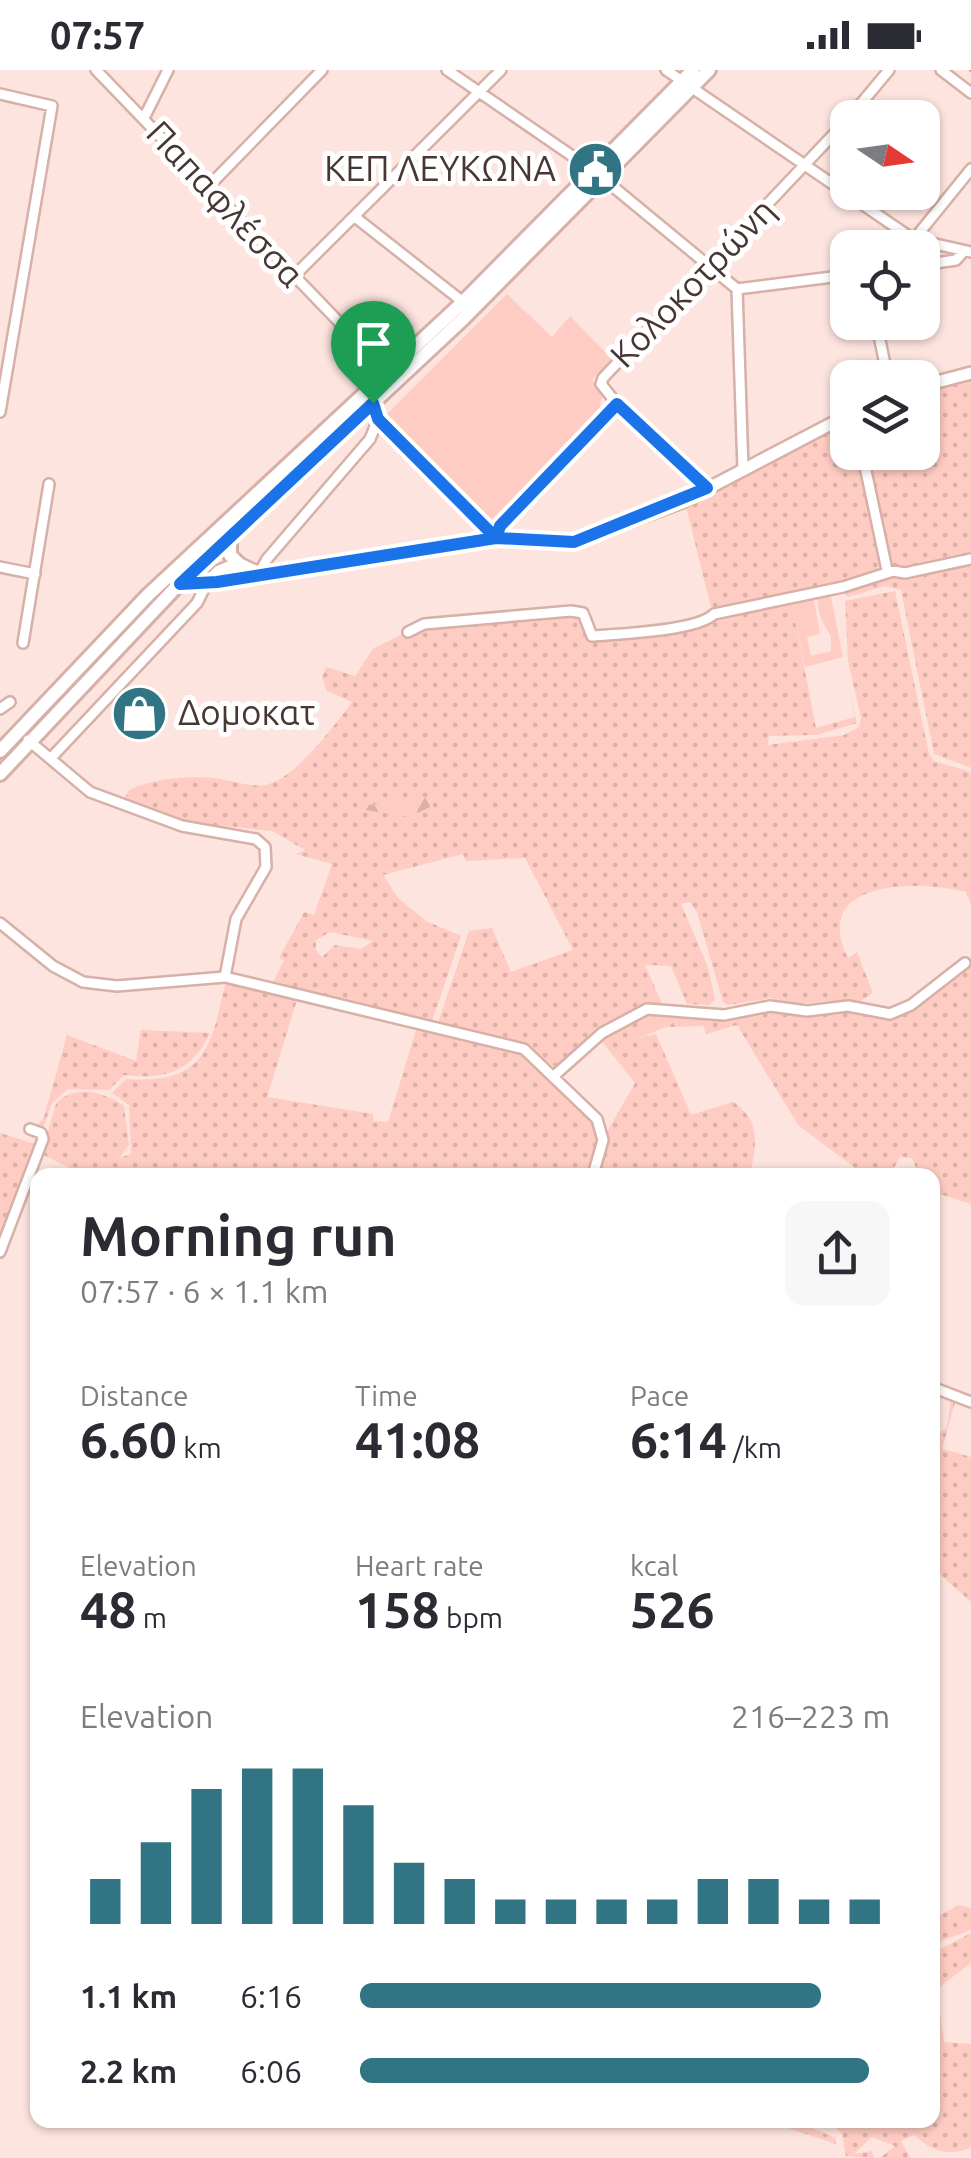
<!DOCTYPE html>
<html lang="en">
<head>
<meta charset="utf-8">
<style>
	:root { --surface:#fff; --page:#f7f7f7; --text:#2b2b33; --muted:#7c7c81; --accent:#317584 }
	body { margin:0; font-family:Ubuntu,sans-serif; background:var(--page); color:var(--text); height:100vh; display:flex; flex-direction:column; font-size:38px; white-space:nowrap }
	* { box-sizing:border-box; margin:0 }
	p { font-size:32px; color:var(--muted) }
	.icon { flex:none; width:55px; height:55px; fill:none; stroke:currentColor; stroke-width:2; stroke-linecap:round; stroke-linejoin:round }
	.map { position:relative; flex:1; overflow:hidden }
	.side { position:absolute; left:30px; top:1098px; width:910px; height:960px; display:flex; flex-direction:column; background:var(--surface); border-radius:20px; box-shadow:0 2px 8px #0004 }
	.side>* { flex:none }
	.needle { width:65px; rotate:103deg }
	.buttons { position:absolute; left:830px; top:30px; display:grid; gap:20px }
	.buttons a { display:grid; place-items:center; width:110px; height:110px; border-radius:20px; background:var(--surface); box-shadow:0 2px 8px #0004; font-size:50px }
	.pin { position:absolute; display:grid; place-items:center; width:85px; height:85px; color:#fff; margin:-102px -42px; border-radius:50% 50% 50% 0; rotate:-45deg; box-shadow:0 0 10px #0007 }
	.pin .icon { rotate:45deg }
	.round { display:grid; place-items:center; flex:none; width:105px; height:105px; border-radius:20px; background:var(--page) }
	.summary { display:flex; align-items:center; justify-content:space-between; height:170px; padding:0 50px }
	h1 { font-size:55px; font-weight:600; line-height:75px }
	.figures { display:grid; grid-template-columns:repeat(3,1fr); gap:15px; height:170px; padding:10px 50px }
	.figures div { display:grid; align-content:center }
	.figures b { font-size:50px; font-weight:600 }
	.figures small { font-size:28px; font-weight:400 }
	.figures p { font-size:28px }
	.chart { height:280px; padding:20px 50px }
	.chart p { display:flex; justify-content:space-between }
	.chart svg { width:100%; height:180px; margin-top:10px; stroke:var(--accent); stroke-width:6 }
	ul { padding:0 50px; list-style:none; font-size:32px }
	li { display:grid; grid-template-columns:160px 120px 1fr; align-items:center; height:75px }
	li i { height:25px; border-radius:12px; background:var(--accent) }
	.status { display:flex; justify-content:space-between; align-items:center; height:70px; padding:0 50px; background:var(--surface); direction:ltr }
	.status svg { height:28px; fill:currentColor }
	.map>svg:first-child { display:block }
	.grass { fill:url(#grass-dots); fill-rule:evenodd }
	.forest { fill:url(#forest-firs) }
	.garden { fill:#feccc2 }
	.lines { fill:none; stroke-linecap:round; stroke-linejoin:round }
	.stream { stroke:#fb9482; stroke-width:2.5 }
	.minor-casing { stroke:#d7b0a8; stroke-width:14 }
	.tertiary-casing { stroke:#d7b0a8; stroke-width:16 }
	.secondary-casing { stroke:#d7b0a8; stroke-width:18 }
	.minor { stroke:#fff; stroke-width:9 }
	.tertiary { stroke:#fff; stroke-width:11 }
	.secondary { stroke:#fff; stroke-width:12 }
	.route-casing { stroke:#fff; stroke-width:20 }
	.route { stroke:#1a73e8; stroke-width:12 }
	.labels { text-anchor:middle; stroke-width:10; stroke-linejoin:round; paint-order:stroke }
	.poi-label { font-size:35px; fill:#473734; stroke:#fff; text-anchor:end }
	.street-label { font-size:35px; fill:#473734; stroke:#fff }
</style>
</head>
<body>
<div class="status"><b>07:57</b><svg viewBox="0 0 49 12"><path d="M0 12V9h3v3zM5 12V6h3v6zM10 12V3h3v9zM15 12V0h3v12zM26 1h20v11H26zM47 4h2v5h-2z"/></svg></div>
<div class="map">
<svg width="971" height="2088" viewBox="0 0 971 2088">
	<defs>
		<pattern id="grass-dots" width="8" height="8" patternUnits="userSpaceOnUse" patternTransform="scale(2.5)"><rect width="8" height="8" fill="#feccc2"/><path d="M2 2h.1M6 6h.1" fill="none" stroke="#dbb0a7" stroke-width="1.8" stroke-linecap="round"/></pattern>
		<pattern id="forest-firs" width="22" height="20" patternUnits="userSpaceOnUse" patternTransform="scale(2.5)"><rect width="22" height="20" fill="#feccc2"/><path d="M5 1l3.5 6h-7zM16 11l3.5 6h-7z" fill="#dbb0a7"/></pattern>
	</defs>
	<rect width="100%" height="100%" fill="#fde4df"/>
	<path class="grass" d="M971,307V487L904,500L890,499L862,383L922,382L923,320Z
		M842,353L847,354L848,382L857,383L880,488L878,502L839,516L712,541L686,437Z
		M971,491V698L934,684L901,520L885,516L848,527L845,522L888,504Z
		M895,521L929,684L934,691L971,702V835L966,822C918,810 809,809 848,888L857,882L873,923L853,936L831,937L828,931L794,934L771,928L728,935L723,932L697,842L690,832L681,834L708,897L715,929L710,935L687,934L671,896L645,895L663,936C619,940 593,967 562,995L553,996L524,976L438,953L469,861L492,858L511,902L573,880L525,788L466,791L463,784L383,805L398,828L426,851L461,866L432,951L271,917L284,890L279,888L304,842L314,845L332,794L296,784L305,780L272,761L195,753L123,732L129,720C155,708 187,706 214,708C231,710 253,719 269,714C298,705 334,656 352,632L327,621L322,608L326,597L355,606L373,579L419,556L521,546L523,552L581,544L589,570H596L684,557L791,529L816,658L855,647L850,622L857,653L816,665L769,666L768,675L844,665L859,657L861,648L848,591L845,531ZM330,862L373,871L361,879L335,875L322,887L316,880V870Z
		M971,893V1134L933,1122L932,1105H919L912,1088L900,1087L890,1105H853L854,1097L798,1055L737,955L706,964L703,956L708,947L762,946L738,944L750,940L842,939L893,947L914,937Z
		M226,910L297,930L267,1027L373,1044V1051L388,1052L418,954L525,983L597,1053L601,1069L591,1105H84L41,1084L56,1034C72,1014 106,1022 124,1036L129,1075L119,1088L131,1084L129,1035L112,1023L126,1009C206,1015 211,977 226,910Z
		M639,950V968L656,964L691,1045L733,1032C762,1051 756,1075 750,1105H596L605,1065L635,1013L599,968L622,953Z
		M141,960L210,963C192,1002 165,1010 124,1005L109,1020L68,1019L52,1033L42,1062L36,1058L44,1047L67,965L136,991Z
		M0,1063L38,1075L0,1176Z
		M951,1328L956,1329L942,1379L971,1387V1532L933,1498V1366L947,1358Z
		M959,1835L971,1838V1860L938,1872L933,1849Z
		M971,1863V1893L937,1919L944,1972L971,1974V2078C947,2086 933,2082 914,2065L901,2071L910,2088H880L895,2076L872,2067L854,2084L872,2081L874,2088L846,2086L842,2064L834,2056L856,2057L853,2050H932L933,1883Z
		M764,2050H813L814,2059L836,2068V2074Z"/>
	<path class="forest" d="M418,728H427L432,736L409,747L366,740L369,735Z
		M645,942L708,947L710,950L703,956L666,957L639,968L633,960L641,952L624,955Z"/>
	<path class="garden" d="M507,224L552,267L570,246L612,289L592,310L603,323L598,344L489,455L384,347Z
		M830,522L843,587L805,597L791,529L813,525L820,564L807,567L811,586L831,581V566C824,556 816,543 818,524Z"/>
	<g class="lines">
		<path class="stream" d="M970,0L971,1"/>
		<defs>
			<path id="minor" d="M96,0L391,306
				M447,0L594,101L737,219L848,205
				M666,0L913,169L971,182
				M941,0L971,23
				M0,24L52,36L0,342
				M144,48L168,0
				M849,48L889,0
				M208,117L322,0
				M355,147L463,232
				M907,178L971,99
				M922,195L956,190L964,181
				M293,207L501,0
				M737,219L743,400
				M876,252L888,308
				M373,333L378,349L495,468L500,456L617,334L601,314L603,308L848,49
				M617,334L707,418
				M862,382L887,500L905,503L971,489
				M0,497L35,504
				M259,503L267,489L370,369L378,349
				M408,562L424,554L571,541L583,543L592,566C618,564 698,561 714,544L843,517L890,502
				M23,573L49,414
				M0,639L10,632
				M28,670L90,722L182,756L256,769L265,777L266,797L236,849L225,907
				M51,688L197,533L207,513
				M0,853L53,896L83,912L117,916L225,907L524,979L597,1049L603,1070L593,1105
				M555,1005L602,963L647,939L724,945L770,936L807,941L848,936L890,944L911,935L965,893
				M0,1182L43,1069L41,1063L30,1059
				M932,1317L971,1332"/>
			<path id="tertiary" d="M922,316L971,303
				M207,513L495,468L574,472L682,432L848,345
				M207,513L219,501L238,493L259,503"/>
			<path id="secondary" d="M230,464V485L238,493
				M180,513H207
				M0,681L148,525L463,232L693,0
				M0,704L180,513L463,249L709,0"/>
		</defs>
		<use href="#minor" class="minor-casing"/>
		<use href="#tertiary" class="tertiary-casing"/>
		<use href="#secondary" class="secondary-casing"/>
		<use href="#minor" class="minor"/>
		<use href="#tertiary" class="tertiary"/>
		<use href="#secondary" class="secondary"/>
	</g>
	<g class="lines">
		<defs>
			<path id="route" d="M373,333L180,514L217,512L496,468L500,456L617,334L707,418L574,472L496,468L378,349L373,333"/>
		</defs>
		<use href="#route" class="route-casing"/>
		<use href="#route" class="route"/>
	</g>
	<defs>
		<symbol id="civic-disc" viewBox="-11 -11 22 22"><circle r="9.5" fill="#317584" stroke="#fff"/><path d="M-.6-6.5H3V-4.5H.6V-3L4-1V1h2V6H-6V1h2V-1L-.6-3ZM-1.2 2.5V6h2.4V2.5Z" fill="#fff"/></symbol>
		<symbol id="shop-disc" viewBox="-11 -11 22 22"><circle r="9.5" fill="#317584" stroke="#fff"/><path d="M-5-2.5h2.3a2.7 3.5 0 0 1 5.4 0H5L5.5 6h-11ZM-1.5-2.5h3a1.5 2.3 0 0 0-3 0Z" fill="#fff"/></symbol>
	</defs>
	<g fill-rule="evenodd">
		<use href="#civic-disc" x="564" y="68" width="63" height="63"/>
		<use href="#shop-disc" x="108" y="612" width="63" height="63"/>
	</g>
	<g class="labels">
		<g class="poi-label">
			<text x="556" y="111">ΚΕΠ ΛΕΥΚΩΝΑ</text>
			<text x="178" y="655" text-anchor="start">Δομοκατ</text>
		</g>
		<g class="street-label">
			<text transform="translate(225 134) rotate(47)" y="12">Παπαφλέσσα</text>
			<text transform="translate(693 213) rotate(-46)" y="12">Κολοκοτρώνη</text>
		</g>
	</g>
</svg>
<div class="buttons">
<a><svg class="needle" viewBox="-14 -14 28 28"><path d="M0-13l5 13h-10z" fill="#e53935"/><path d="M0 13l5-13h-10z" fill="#7c7c81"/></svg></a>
<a><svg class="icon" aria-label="locate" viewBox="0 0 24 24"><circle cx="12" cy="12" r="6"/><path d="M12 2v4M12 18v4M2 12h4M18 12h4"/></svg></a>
<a><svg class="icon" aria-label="layers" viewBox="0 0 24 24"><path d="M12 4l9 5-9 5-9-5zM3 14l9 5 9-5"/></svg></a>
</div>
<div class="pin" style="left:373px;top:333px;background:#1e9e55"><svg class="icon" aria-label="arrive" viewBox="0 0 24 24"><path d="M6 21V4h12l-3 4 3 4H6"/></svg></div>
<section class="side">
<div class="summary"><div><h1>Morning run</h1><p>07:57 · 6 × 1.1 km</p></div><a class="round"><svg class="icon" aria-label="share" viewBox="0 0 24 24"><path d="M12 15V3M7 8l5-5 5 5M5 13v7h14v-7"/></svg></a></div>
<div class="figures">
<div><p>Distance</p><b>6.60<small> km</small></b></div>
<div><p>Time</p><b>41:08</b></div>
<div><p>Pace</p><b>6:14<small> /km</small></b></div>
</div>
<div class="figures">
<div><p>Elevation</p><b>48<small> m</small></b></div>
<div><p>Heart rate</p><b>158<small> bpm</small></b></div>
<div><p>kcal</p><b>526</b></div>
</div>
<div class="chart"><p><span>Elevation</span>216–223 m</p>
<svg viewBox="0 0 160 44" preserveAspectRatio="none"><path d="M5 44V33M15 44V24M25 44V11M35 44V6M45 44V6M55 44V15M65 44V29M75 44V33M85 44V38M95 44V38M105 44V38M115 44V38M125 44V33M135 44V33M145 44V38M155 44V38"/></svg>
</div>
<ul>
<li><b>1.1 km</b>6:16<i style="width:87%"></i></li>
<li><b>2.2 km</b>6:06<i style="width:96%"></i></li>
</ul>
</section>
</div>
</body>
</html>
